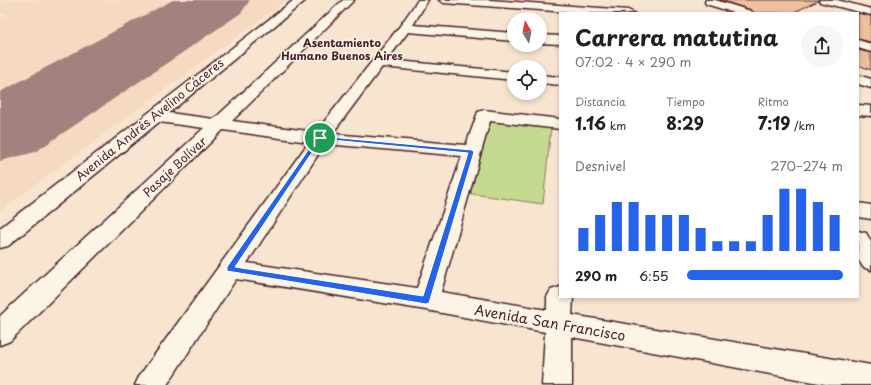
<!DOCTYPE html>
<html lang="es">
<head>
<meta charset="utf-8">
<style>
	:root { --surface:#fff; --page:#f6f6f6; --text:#202124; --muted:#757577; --accent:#2563eb }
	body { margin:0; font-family:"Playpen Sans",sans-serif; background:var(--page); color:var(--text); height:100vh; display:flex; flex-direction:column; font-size:15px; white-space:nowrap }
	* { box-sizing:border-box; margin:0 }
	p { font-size:13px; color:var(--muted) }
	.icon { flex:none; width:22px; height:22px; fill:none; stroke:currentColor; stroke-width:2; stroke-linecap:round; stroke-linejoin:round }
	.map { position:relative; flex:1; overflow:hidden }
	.panel { position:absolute; left:559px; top:12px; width:300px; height:286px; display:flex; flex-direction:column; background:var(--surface); border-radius:0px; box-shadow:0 2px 6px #0003 }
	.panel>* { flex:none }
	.needle { width:26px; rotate:350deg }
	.controls { position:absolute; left:507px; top:12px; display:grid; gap:8px }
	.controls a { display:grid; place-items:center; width:40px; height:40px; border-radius:50%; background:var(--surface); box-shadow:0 2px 6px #0003; font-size:20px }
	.pin { position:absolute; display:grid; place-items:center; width:34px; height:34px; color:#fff; margin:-17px; border:2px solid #fff; border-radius:50%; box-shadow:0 1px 4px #0007 }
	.round { display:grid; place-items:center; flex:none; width:42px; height:42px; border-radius:21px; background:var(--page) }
	.headline { display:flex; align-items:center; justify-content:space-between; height:68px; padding:0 16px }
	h1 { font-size:22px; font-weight:700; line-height:30px }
	.metrics { display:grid; grid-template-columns:repeat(3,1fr); gap:6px; height:68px; padding:4px 16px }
	.metrics div { display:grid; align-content:center }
	.metrics b { font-size:17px; font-weight:700 }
	.metrics small { font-size:11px; font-weight:400 }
	.metrics p { font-size:11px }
	.chart { height:112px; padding:8px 16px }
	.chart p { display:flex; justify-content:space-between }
	.chart svg { width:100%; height:72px; margin-top:4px; stroke:var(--accent); stroke-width:6 }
	ul { padding:0 16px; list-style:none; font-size:13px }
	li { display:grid; grid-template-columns:64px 48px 1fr; align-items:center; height:30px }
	li i { height:10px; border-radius:5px; background:var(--accent) }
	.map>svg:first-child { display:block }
	.built { fill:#f5dac1 }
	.green { fill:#c5da8f; stroke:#887c5d }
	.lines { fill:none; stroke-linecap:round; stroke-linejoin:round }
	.runway { fill:#a1827e; fill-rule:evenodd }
	.building { fill:#eec09e; stroke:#4a1f2b }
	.minor-casing { stroke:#4a1f2b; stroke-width:3 }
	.minor { fill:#fcf5e5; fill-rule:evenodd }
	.route { fill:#2563eb; stroke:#fff; fill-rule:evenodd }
	.labels { text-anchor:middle; stroke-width:3; stroke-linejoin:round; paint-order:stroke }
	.far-neighbourhood-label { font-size:11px; font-weight:bold; fill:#4a1f2b; stroke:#fcf5e5 }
	.street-label { font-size:12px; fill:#4a1f2b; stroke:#fcf5e5 }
	.near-street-label { font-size:14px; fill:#4a1f2b; stroke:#fcf5e5 }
</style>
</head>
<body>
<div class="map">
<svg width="871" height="385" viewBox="0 0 871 385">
	<rect width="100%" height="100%" fill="#f8e5d0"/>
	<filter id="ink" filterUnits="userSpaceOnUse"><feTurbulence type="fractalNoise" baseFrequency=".025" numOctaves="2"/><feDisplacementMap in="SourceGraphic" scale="8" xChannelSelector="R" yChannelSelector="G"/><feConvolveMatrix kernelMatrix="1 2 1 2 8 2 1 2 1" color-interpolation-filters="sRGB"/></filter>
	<g filter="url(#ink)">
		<path class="built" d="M0,0H287L0,211V18L9,14L0,13Z"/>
		<path class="green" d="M488,119L551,127L543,204L466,193Z"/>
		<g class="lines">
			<path class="runway" d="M173,0H250L241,13L35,152L0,161V92Z"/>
		</g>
		<path class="building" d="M720,0H818V1L792,13H754L751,10Z
			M858,13L871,16V42L858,39Z
			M858,50L871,53V70L858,65Z"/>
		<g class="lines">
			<defs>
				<path id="minor" d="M294,0H306L169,113L214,119L343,0H354L232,121L316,132L400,26L418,0H428L413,25L514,33V41L408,32L387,60L514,72V80L382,67L332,134L466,145L478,112L484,110L560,119V129L490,121L441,292L547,310V297L551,290L560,287V297H573L572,315L871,365V385H830L572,337V385H542L545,332L426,310L236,279L167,385H135L140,375L309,142L223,130L10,341L0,345V316L204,128L159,122L8,246L0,248V228ZM325,144L462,156L417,288L247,263Z
					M439,0H489L628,10L634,13H581L444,3Z
					M706,0H715L751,11L753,13H735L706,4L705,2Z
					M819,0H837L871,9V15L820,2Z
					M540,35L560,36V44L540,43Z
					M858,40L871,44V52L858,48Z
					M540,75L560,77V85L540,83Z
					M858,75L871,79V88L858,84Z
					M858,105L871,106V116L858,115Z
					M858,203L871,205V219L858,217Z
					M858,231L866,233L871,242V270L863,267L858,259Z"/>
			</defs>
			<use href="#minor" class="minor-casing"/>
			<use href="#minor" class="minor"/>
		</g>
	</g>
	<path class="route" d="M318,136L472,150L474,152L429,303L426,304L227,271V267ZM321,139L468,153L423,296L235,267Z"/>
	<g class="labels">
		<g class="far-neighbourhood-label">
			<text x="342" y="47">Asentamiento<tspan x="342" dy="13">Humano Buenos Aires</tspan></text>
		</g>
		<g class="street-label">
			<text transform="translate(150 120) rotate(-39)" y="4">Avenida Andrés Avelino Cáceres</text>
			<text transform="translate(175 167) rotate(-43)" y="4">Pasaje Bolívar</text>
		</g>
		<g class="near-street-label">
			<text transform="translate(550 323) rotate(10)" y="5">Avenida San Francisco</text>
		</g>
	</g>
</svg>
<div class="controls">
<a><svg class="needle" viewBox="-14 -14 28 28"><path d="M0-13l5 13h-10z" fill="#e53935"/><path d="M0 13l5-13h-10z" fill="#757577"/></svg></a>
<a><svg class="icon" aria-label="locate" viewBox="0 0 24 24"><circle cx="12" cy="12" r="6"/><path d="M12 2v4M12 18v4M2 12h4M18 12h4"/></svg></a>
</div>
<div class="pin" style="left:320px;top:138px;background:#1e9e55"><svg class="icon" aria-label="arrive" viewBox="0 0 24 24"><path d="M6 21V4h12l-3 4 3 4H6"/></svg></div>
<section class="panel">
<div class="headline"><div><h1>Carrera matutina</h1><p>07:02 · 4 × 290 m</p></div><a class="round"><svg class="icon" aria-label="share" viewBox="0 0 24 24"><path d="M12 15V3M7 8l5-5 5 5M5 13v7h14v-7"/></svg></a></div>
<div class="metrics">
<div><p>Distancia</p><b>1.16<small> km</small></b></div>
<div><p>Tiempo</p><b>8:29</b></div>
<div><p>Ritmo</p><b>7:19<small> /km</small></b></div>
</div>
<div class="chart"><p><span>Desnivel</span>270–274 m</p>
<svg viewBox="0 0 160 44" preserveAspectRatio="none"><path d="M5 44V30M15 44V22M25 44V14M35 44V14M45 44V22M55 44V22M65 44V22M75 44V30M85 44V38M95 44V38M105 44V38M115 44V22M125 44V6M135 44V6M145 44V14M155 44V22"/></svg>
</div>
<ul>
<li><b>290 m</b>6:55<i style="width:100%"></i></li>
</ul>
</section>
</div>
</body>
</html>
